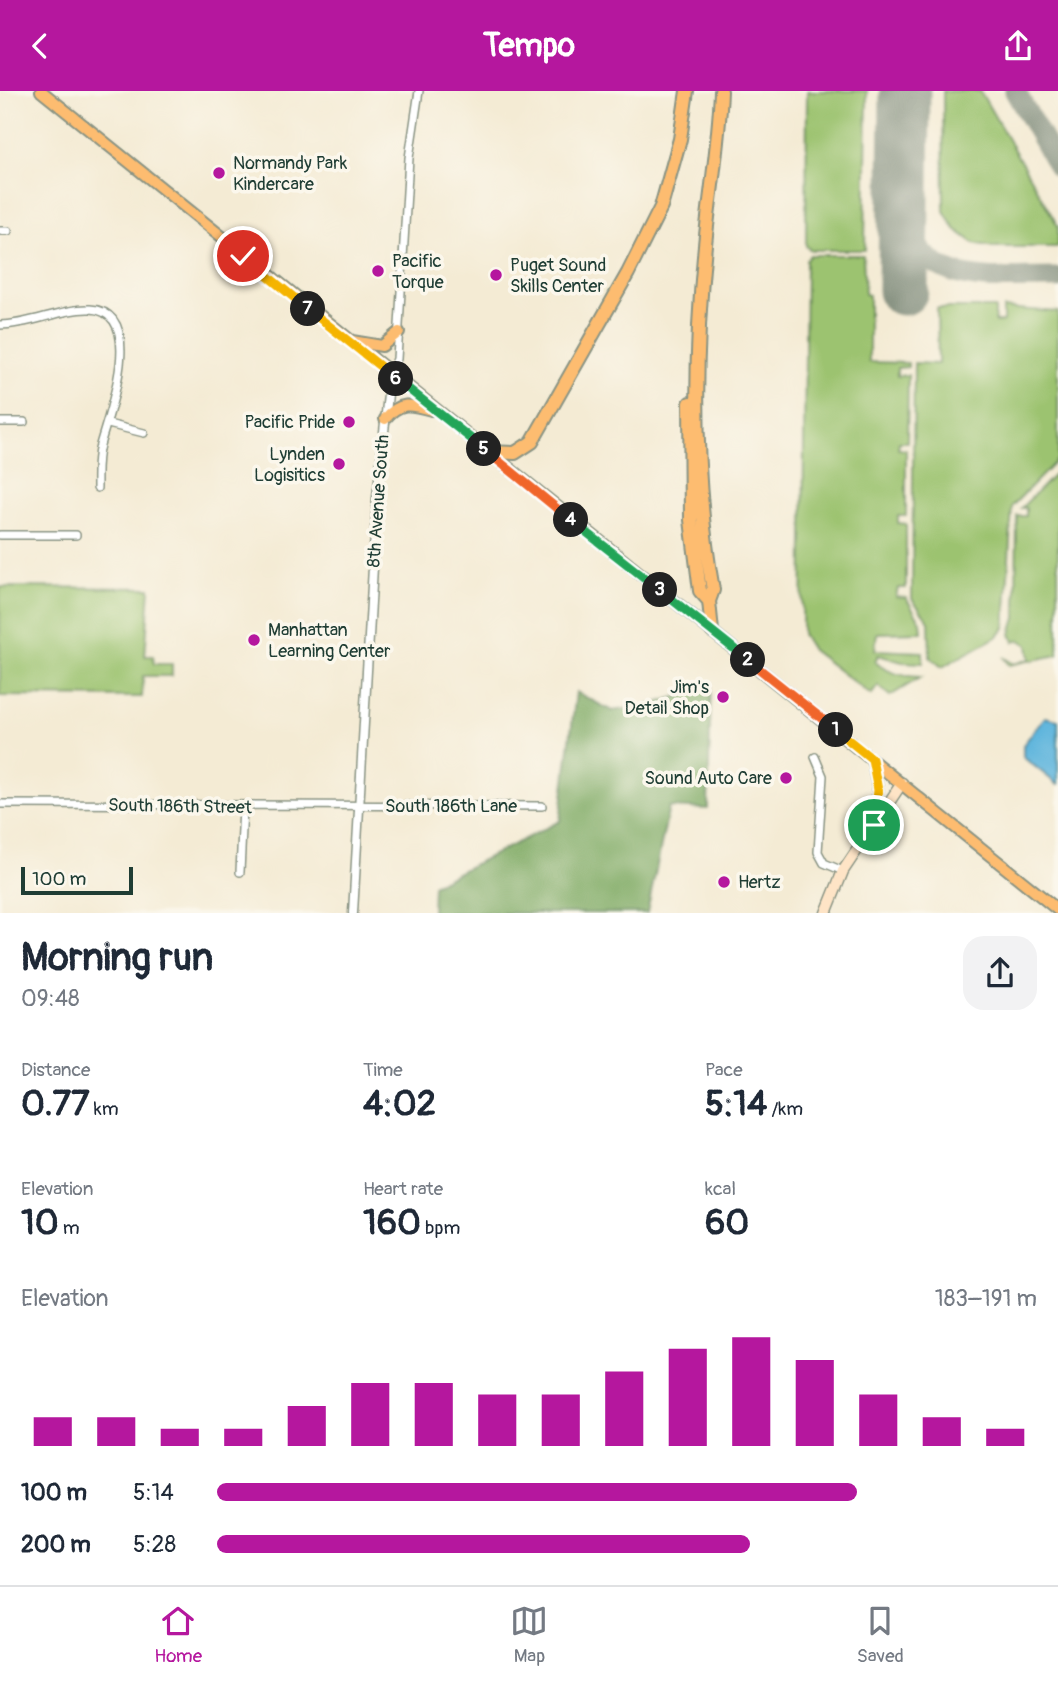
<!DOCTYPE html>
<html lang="en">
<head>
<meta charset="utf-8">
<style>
	:root { --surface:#fff; --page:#f2f2f3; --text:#1f2937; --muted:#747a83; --line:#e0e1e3; --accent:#b5179e }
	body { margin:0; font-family:Pangolin,sans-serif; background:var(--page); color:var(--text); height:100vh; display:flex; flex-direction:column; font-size:26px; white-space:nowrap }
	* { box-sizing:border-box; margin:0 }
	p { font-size:23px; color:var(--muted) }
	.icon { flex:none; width:38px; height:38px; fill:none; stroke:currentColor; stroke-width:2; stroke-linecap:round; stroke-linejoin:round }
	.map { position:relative; height:822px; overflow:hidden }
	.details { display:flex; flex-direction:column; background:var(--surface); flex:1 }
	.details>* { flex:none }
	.scale { position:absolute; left:21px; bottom:18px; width:112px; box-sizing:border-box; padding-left:7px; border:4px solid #1f3d34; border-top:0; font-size:19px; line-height:24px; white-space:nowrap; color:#1f3d34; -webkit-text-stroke:5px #fbf7ec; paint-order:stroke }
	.pin { position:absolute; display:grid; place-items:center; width:60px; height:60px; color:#fff; margin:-30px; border:4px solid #fff; border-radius:50%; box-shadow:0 2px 7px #0007 }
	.km { position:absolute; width:35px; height:35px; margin:-18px; border-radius:50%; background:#222; color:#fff; font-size:19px; line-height:35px; text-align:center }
	.round { display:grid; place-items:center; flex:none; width:74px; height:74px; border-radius:21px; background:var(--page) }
	.head { display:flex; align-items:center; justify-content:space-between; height:119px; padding:0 21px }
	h1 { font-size:38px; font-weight:700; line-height:52px }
	.figures { display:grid; grid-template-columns:repeat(3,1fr); gap:10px; height:119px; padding:7px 21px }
	.figures div { display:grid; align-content:center }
	.figures b { font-size:35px; font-weight:700 }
	.figures small { font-size:19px; font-weight:400 }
	.figures p { font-size:19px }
	.chart { height:196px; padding:14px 21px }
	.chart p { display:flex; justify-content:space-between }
	.chart svg { width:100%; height:126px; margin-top:7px; stroke:var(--accent); stroke-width:6 }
	ul { padding:0 21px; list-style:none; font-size:23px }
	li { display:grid; grid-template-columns:112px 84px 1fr; align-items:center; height:52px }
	li i { height:18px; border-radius:9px; background:var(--accent) }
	header { display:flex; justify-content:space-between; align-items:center; height:91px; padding:0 21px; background:var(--accent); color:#fff; font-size:32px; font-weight:700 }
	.tabs { display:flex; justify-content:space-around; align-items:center; height:98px; border-top:2px solid var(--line); background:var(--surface); font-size:19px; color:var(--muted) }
	.tabs a { display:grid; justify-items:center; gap:4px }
	.tabs .selected { color:var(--accent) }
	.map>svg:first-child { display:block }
	.green { fill:#9cc36f; stroke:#5e8052; stroke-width:2 }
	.forest { fill:#7da962; stroke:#4e734b; stroke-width:2 }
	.water { fill:#60b6dd; stroke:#407a88; stroke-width:2 }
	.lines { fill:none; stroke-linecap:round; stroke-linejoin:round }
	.taxiway { stroke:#8a9484; stroke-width:21 }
	.runway { stroke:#8a9484; stroke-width:51 }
	.minor-casing { stroke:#8a9484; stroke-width:10 }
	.tertiary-casing { stroke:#8a9484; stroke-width:11 }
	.secondary-casing { stroke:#8a9484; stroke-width:13 }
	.primary-casing { stroke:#8a9484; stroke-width:14 }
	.motorway-casing { stroke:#8a9484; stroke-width:16 }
	.minor { stroke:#fff; stroke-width:7 }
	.tertiary { stroke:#fff; stroke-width:8 }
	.secondary { stroke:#fee4c6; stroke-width:10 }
	.primary { stroke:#fdbc70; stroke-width:10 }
	.motorway { stroke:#fdbc70; stroke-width:12 }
	.split-1-casing { stroke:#fff; stroke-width:14 }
	.split-2-casing { stroke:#fff; stroke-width:14 }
	.split-3-casing { stroke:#fff; stroke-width:14 }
	.split-4-casing { stroke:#fff; stroke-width:14 }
	.split-5-casing { stroke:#fff; stroke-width:14 }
	.split-6-casing { stroke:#fff; stroke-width:14 }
	.split-7-casing { stroke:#fff; stroke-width:14 }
	.split-8-casing { stroke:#fff; stroke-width:14 }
	.split-1 { stroke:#f5b400; stroke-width:9 }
	.split-2 { stroke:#f0652b; stroke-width:9 }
	.split-3 { stroke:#22a559; stroke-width:9 }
	.split-4 { stroke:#22a559; stroke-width:9 }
	.split-5 { stroke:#f0652b; stroke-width:9 }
	.split-6 { stroke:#22a559; stroke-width:9 }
	.split-7 { stroke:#f5b400; stroke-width:9 }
	.split-8 { stroke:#f5b400; stroke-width:9 }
	.poi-dot { fill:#b5179e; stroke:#fbf7ec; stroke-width:2.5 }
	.labels { text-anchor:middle; stroke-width:7; stroke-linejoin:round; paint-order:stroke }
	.poi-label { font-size:18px; fill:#1f3d34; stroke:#fbf7ec; text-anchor:start }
	.street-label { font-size:18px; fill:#1f3d34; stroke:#fbf7ec }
</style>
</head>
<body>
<header><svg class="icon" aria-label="back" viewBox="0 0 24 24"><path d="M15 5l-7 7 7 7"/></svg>Tempo<svg class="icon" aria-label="share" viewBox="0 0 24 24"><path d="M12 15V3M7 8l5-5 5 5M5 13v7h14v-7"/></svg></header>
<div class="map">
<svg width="1058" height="822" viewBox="0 0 1058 822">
	<rect width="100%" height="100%" fill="#fbf7ec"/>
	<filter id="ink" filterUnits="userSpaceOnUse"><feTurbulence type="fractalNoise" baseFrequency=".0143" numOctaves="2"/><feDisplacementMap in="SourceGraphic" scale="14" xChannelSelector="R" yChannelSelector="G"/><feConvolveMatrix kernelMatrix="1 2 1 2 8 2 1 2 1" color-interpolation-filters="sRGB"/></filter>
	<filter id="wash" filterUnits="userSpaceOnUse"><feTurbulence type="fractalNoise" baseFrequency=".00686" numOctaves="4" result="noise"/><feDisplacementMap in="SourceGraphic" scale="28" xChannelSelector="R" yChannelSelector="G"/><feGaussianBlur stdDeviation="1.57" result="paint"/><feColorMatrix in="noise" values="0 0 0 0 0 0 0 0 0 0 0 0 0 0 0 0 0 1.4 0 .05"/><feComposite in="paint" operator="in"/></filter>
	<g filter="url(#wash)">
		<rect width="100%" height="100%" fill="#f4ebd4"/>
		<path class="green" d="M807,0H867L865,159H811L806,155Z
			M943,0H980L1058,135V156H993L974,152L955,138L944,120Z
			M810,164H863L865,203L869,204V271L908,272V276L897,277V285L908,284L907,351H899L898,358L906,359V425H898V432L906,433V497H898L896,506L906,507L921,531L922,541L877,542L875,559L923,561V572L902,571L878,564L875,571C890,583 902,585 921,586L890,605L878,595L871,604L812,559L802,543L806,169Z
			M937,217H995V231H1003V217L1058,221V368L1012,415L1005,537L998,545L942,576L930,566L929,530L912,508L914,272L938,273Z
			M1058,380V564L1009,574L1003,566L1014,573L1030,568L1028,554L1020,549L1014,551L1011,543L1016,527L1017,425H1026V417H1021Z
			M0,496L150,497L145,565H153L154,573H172V585H143L142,606L0,605Z"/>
		<path class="forest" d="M711,595L708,718L669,716L647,822H432L433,794L560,730L576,601L612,620L650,614Z"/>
		<path class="water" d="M1045,626L1058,629V694L1023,666V654Z"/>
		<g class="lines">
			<path class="taxiway" d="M1015,0L1058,76
				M905,120C920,202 994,186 1058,187"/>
			<path class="runway" d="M903,199L905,0"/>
		</g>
	</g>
	<g filter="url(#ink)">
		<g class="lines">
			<defs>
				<path id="minor" d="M0,140H8
					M0,234C31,234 62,217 90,218C148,221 108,324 100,354C96,368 97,383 97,397
					M390,283L397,268L409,67L419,0
					M0,331H24
					M108,333L144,342
					M0,444H76
					M815,666L823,685L818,761L824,772L843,780
					M0,713L542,715
					M240,781L243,716"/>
				<path id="tertiary" d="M353,822L377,407L390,284"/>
				<path id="secondary" d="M872,668L878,699L874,730
					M826,822L843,780L902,692"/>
				<path id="primary" d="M41,0L1058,819
					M352,250L382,255L399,241
					M385,328C400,310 410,313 431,319"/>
				<path id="motorway" d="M690,312L691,429L700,500L709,510
					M488,361L515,362L532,351L628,182L661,116L680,48L687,0
					M712,540L709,510L713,499C693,387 694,267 705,154C710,102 719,52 721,0"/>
			</defs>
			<use href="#minor" class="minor-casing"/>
			<use href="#tertiary" class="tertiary-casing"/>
			<use href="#secondary" class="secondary-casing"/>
			<use href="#primary" class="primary-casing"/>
			<use href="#motorway" class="motorway-casing"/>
			<use href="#minor" class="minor"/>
			<use href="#tertiary" class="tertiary"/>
			<use href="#secondary" class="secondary"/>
			<use href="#primary" class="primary"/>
			<use href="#motorway" class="motorway"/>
		</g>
	</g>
	<g class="lines" filter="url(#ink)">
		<defs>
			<path id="split-1" d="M836,639L872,668L878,699L874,734"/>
			<path id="split-2" d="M748,569L836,639"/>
			<path id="split-3" d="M660,499L748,569"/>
			<path id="split-4" d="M571,429L660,499"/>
			<path id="split-5" d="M484,358L571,429"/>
			<path id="split-6" d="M396,288L484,358"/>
			<path id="split-7" d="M308,218L396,288"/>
			<path id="split-8" d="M243,165L308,218"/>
		</defs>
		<use href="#split-1" class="split-1-casing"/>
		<use href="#split-2" class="split-2-casing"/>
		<use href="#split-3" class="split-3-casing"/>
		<use href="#split-4" class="split-4-casing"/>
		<use href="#split-5" class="split-5-casing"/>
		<use href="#split-6" class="split-6-casing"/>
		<use href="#split-7" class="split-7-casing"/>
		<use href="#split-8" class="split-8-casing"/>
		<use href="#split-1" class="split-1"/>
		<use href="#split-2" class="split-2"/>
		<use href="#split-3" class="split-3"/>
		<use href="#split-4" class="split-4"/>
		<use href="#split-5" class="split-5"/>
		<use href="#split-6" class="split-6"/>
		<use href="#split-7" class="split-7"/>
		<use href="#split-8" class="split-8"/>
	</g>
	<g class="poi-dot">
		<circle cx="219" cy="82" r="7"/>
		<circle cx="378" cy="180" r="7"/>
		<circle cx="496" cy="184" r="7"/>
		<circle cx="349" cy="331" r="7"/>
		<circle cx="339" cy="373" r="7"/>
		<circle cx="254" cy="549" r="7"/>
		<circle cx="723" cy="606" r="7"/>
		<circle cx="786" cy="687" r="7"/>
		<circle cx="724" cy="791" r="7"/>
	</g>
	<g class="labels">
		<g class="poi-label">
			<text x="233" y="78">Normandy Park<tspan x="233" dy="21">Kindercare</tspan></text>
			<text x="392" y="176">Pacific<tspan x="392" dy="21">Torque</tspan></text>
			<text x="510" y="180">Puget Sound<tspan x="510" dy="21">Skills Center</tspan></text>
			<text x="335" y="337" text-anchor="end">Pacific Pride</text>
			<text x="325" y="369" text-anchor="end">Lynden<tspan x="325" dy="21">Logisitics</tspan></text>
			<text x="268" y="545">Manhattan<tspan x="268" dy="21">Learning Center</tspan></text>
			<text x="709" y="602" text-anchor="end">Jim's<tspan x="709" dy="21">Detail Shop</tspan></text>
			<text x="772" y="693" text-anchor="end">Sound Auto Care</text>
			<text x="738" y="797">Hertz</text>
		</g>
		<g class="street-label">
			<text transform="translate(378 410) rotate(-86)" y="6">8th Avenue South</text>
			<text transform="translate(180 715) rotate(1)" y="6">South 186th Street</text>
			<text x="451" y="721">South 186th Lane</text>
		</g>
	</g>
</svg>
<div class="scale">100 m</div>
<div class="pin" style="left:874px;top:734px;background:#1e9e55"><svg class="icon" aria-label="arrive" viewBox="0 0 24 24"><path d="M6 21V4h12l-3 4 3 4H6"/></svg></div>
<div class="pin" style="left:243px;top:165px;background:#d93025"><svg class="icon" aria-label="check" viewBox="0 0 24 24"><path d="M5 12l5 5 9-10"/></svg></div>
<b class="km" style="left:836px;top:639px">1</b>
<b class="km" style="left:748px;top:569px">2</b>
<b class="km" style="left:660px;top:499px">3</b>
<b class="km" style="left:571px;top:429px">4</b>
<b class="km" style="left:484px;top:358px">5</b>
<b class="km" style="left:396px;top:288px">6</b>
<b class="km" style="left:308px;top:218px">7</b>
</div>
<section class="details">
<div class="head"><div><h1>Morning run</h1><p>09:48</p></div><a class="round"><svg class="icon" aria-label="share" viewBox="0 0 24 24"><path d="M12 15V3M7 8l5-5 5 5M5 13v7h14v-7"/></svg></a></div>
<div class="figures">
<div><p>Distance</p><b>0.77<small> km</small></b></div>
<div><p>Time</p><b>4:02</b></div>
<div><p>Pace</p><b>5:14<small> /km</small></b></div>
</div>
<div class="figures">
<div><p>Elevation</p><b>10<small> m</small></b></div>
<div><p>Heart rate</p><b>160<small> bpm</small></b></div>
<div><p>kcal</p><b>60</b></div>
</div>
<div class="chart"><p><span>Elevation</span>183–191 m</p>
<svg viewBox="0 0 160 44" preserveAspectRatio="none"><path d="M5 44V34M15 44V34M25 44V38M35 44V38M45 44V30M55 44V22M65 44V22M75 44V26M85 44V26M95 44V18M105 44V10M115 44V6M125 44V14M135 44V26M145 44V34M155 44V38"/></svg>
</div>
<ul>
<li><b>100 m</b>5:14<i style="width:78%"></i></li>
<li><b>200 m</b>5:28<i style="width:65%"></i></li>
</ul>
</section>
<nav class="tabs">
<a class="selected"><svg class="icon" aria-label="home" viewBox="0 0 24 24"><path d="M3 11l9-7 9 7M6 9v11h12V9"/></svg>Home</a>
<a><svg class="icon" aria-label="map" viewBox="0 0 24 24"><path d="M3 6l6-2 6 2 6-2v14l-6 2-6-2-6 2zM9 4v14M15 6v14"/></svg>Map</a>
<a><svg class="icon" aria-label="saved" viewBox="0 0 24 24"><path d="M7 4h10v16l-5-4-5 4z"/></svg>Saved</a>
</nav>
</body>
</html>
